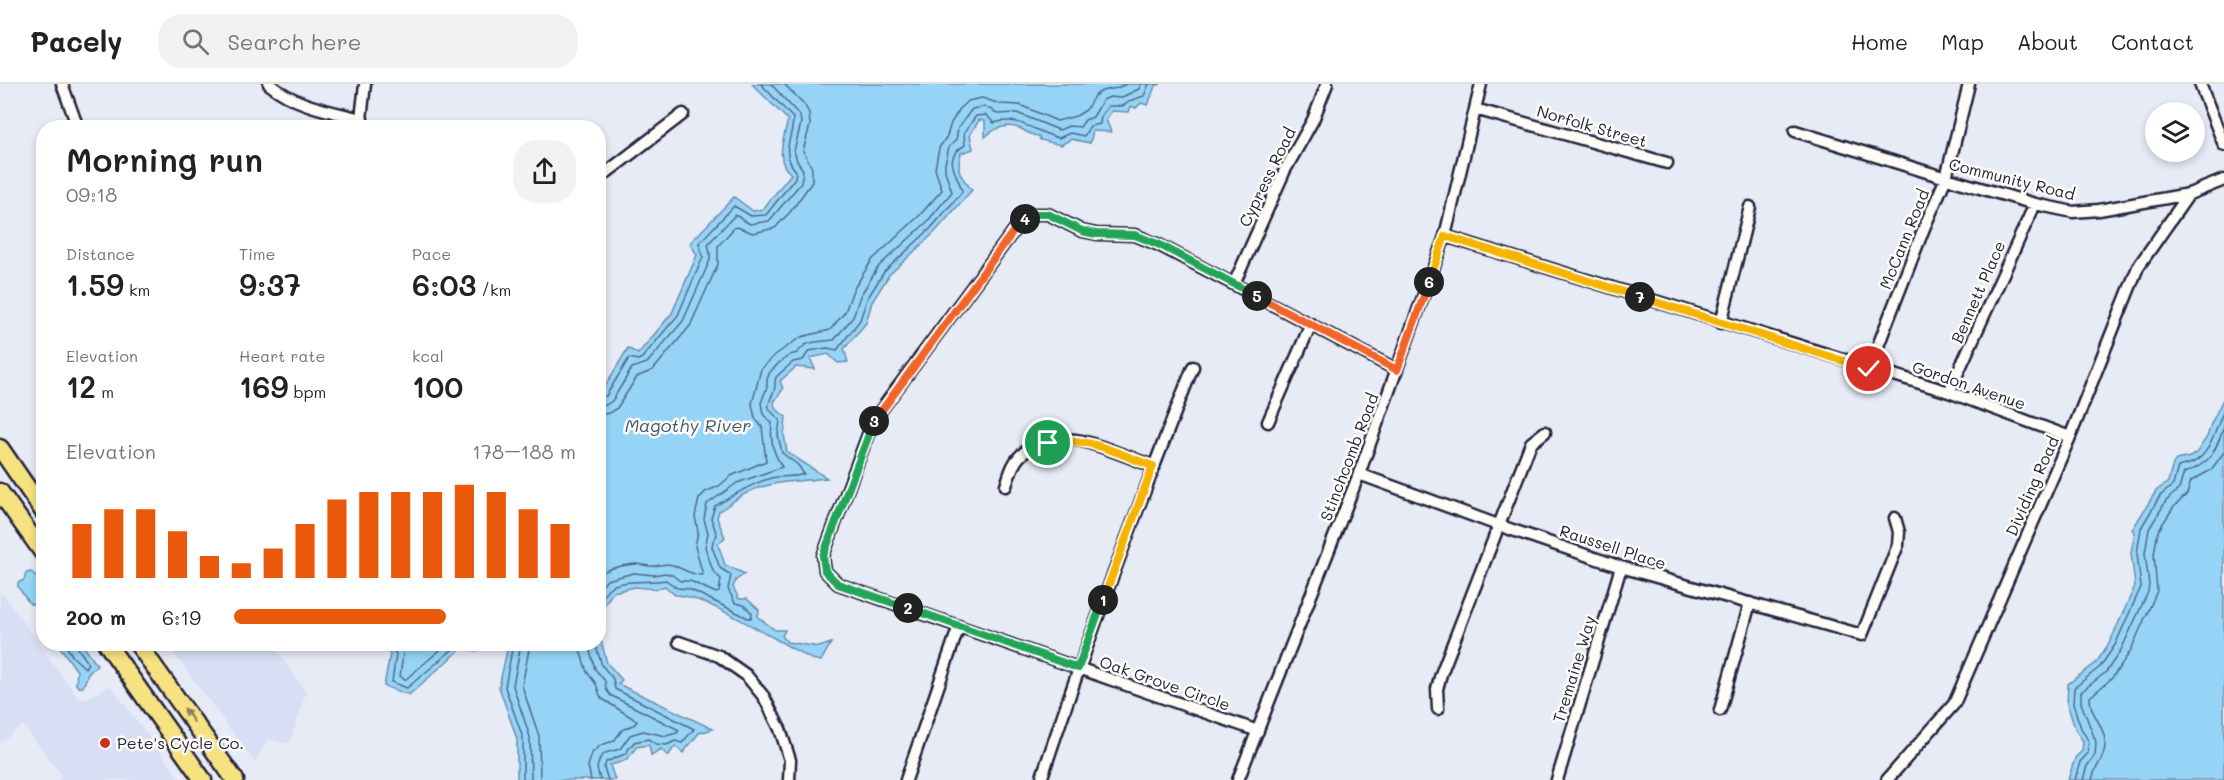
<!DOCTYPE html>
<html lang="en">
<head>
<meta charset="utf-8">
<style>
	:root { --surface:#fff; --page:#f2f2f2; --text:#222; --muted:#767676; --line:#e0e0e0; --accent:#ea580c }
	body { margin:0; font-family:Mali,sans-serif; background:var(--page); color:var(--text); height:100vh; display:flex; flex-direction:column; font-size:22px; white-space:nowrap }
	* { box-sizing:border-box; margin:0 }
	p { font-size:20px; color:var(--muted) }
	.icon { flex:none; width:33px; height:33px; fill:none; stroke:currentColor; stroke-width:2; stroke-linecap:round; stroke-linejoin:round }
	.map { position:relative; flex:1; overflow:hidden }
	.drawer { position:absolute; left:36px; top:36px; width:570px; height:531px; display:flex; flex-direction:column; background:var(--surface); border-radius:24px; box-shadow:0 3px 9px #0003 }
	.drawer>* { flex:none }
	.buttons { position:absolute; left:2145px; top:18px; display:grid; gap:12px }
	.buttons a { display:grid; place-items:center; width:60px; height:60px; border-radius:50%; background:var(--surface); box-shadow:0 3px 9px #0003; font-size:30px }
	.pin { position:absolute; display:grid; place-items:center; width:51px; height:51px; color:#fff; margin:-26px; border:3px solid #fff; border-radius:50%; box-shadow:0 2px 6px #0007 }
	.km { position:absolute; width:30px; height:30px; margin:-15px; border-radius:50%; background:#222; color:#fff; font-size:16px; line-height:30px; text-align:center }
	.round { display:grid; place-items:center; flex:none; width:63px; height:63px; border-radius:24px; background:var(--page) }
	.overview { display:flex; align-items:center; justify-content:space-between; height:102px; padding:0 30px }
	h1 { font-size:33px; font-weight:600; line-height:45px }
	.metrics { display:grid; grid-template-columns:repeat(3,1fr); gap:9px; height:102px; padding:6px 30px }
	.metrics div { display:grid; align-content:center }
	.metrics b { font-size:30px; font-weight:600 }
	.metrics small { font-size:16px; font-weight:400 }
	.metrics p { font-size:16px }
	.chart { height:168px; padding:12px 30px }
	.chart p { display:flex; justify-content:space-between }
	.chart svg { width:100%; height:108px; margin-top:6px; stroke:var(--accent); stroke-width:6 }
	ul { padding:0 30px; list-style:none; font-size:20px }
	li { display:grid; grid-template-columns:96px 72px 1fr; align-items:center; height:45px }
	li i { height:15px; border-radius:8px; background:var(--accent) }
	header { display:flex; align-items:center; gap:36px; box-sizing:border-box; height:84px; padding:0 30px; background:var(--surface); border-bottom:2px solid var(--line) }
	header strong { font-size:28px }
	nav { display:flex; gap:33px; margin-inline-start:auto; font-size:21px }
	.search { width:420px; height:54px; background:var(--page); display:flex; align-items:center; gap:15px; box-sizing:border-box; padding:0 21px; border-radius:24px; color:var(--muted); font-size:22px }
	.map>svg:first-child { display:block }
	.built { fill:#d8dff5 }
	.water { fill:#96d4f7; stroke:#688dac; stroke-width:1.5 }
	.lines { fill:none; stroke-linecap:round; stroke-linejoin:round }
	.shore { stroke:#506986; stroke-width:1.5 }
	.minor-casing { stroke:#22223b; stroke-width:15 }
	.highway-casing { stroke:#22223b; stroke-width:21 }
	.minor { stroke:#fdfcf7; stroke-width:10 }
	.highway { stroke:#f7e281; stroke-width:16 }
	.oneway { fill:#8c825e }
	.split-1-casing { stroke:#fff; stroke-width:12 }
	.split-2-casing { stroke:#fff; stroke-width:12 }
	.split-3-casing { stroke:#fff; stroke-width:12 }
	.split-4-casing { stroke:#fff; stroke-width:12 }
	.split-5-casing { stroke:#fff; stroke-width:12 }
	.split-6-casing { stroke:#fff; stroke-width:12 }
	.split-7-casing { stroke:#fff; stroke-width:12 }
	.split-8-casing { stroke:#fff; stroke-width:12 }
	.split-1 { stroke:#f5b400; stroke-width:8 }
	.split-2 { stroke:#22a559; stroke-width:8 }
	.split-3 { stroke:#22a559; stroke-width:8 }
	.split-4 { stroke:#f0652b; stroke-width:8 }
	.split-5 { stroke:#22a559; stroke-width:8 }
	.split-6 { stroke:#f0652b; stroke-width:8 }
	.split-7 { stroke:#f5b400; stroke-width:8 }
	.split-8 { stroke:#f5b400; stroke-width:8 }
	.poi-dot { fill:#c8321e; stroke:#fdfcf7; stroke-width:2 }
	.labels { text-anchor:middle; stroke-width:5; stroke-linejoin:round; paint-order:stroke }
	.street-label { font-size:16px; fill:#22223b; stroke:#fdfcf7 }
	.poi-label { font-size:16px; fill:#22223b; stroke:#fdfcf7; text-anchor:start }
	.water-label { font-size:18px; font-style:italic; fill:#455773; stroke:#fdfcf7 }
</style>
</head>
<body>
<header>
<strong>Pacely</strong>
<div class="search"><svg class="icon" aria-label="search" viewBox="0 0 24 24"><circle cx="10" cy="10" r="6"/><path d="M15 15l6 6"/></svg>Search here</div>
<nav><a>Home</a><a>Map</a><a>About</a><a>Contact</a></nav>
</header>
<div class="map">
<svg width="2224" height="696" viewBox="0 0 2224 696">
	<rect width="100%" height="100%" fill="#e7ebf6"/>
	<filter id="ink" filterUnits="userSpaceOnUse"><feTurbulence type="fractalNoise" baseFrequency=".0167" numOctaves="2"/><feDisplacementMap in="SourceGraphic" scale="12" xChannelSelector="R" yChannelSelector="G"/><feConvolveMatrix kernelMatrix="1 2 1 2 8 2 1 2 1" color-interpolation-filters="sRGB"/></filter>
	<g filter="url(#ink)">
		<path class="built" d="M0,510L4,511L79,615H86L108,602L113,605L181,696H57L62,692L23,641L0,659Z
			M167,560H273L306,608L290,660L268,655L255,679Z"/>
		<path class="water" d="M752,0H1161L1155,2L1148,21L1141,19L1136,24L1131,22L1129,28L1112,27L1106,35L1111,48L1093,47L1090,59L1071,55L1061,61L1040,56L1039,52C1032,52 1031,50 1025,47C1011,39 997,42 985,53V37L979,36L970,51L973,65L961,69C956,87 960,92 972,106L935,148L889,191L872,218L866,239L844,265L848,278L838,279L828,270L810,274L815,285L796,283L780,297L783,305L774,318L775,324L786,333L784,351L787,368L827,394C799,398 768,396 743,411C734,416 728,422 719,427L717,434L725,453L718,460L725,481L745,490L736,496L733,503L739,515H747L759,526L758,533L775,546H785L782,552L787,558L819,563L831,559L821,577L812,575C782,560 703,510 675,511L665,502L655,505L635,503L613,508L604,521L599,543V312L628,264L638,270L672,229L697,171L690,159L734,113L753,127L763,125L791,90C774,77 784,54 788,36Z
			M2224,313V696H2068L2075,674L2082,667L2083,657L2076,647L2067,620L2068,600L2096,579L2110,558L2135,502L2131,469L2135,448L2132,446L2156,407L2168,398L2173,380L2176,376L2190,373L2197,368L2207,353L2211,340Z
			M31,488L35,491L43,503L42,518L35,521L30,520L18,503V499L24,496L26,489Z
			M599,549L607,579L622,596L618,600L713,645L699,649L683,669L675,662L668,672L661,665L651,671L649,661L636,663C629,676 624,678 610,681L615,696H517V655L499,603L508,562L497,560H598Z
			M58,560H82L97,581L88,590L83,603H78L76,600L77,587Z
			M380,560H485L477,567L463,563L409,611L384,602L390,570Z"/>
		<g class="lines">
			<path class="shore" d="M598,314L606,312L629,274L638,276L642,274L678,231L703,173L699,159L734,122L751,132L766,131L795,94L796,87C779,67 793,56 793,34L761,0
				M598,322L606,321L612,317L632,284L647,279L683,237L710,176V169L708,160L735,131L750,140L769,137L801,99L803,86L797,77L794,67L801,39L800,32L771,0
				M598,331L609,329L617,324L637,293L653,286L690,242L718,180V162L734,144L737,143L753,149L775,144L791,127L812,98V84L803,67L810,41L809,29L804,20L784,0
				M598,491C608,484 623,481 635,480C641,480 648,483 654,482C661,481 666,479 673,481C683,485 693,492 703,491L695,462L698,448L695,432L699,415L705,408L719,402L731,392L766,377L762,343L755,334L752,320L761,285L775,271L801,253L830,246L845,228L853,206L872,176L919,132L942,106L935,85L939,64L947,52L951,39L961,23L968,17L982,14L1000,20L1020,21L1057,37L1076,32L1086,26L1094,12L1102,7L1117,4L1127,0
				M598,506L607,496L622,492L634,489L654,491L665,489L672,491L680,497H690L716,509L719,508L721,495L713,487L705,463L708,449L704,435L707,420L737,399L782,383C773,368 770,358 772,339L763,330L761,319L767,303V295L770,288L780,278L790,271L797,269L805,261L815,258L834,256L853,233L860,212L879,182L926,139L952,108L945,87V80L949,63L956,56L958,44L972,25L982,23L989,24L997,30L1017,29L1059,46L1069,42L1080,43L1085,36L1093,33L1103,16L1110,13L1120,14L1139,5L1141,0
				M598,519C601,515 605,507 609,504C620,495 651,499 666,496L677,504L689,505L748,534H751L752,529L744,521L735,519L728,505L731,491L720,484L712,463L713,457L717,451L711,434L715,422C735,411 748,401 771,394C782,391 795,394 804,390L798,381L782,369L778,351L780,336C766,323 766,324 774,307C776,302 774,298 776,293L793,278L803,276L809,267L827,264L837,266L860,236L867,215L884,188L931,144L962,108C959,89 940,76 965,61L964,49L976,32L986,31L994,39C1019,31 1036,49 1059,54L1070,49L1084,52L1090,42L1100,40L1101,32L1108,22H1123L1129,17L1144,12L1149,0
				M65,560L73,573L85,584L88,579L78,564V560
				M388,560L396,570L392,598L407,604L459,560
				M398,560L403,570L400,592L405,596L447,560
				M513,560L505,603L523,654V696
				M521,560L513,602L530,653L531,696
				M530,560L522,602L539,652L540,696
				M578,560L587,588L596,600L601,614L637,637L635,640L622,646L614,657L601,661L592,669L588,682L591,696
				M588,560L595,585L605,597L606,605L610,611L679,646L677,649L666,652L643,647L630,651L620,665L605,669L600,674L597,684L600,696
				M595,560L602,581L613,595L615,605L694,645L682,659L675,657L667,661L656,660L648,655L634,658L625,670L606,678L604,684L608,696
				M2075,696L2080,678L2088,669L2089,658L2081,644L2073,620L2074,604L2100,583L2115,561L2141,503L2137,469L2141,444L2160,412L2173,401L2178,383C2182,381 2187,381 2192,379C2211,371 2216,343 2224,326
				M2083,696L2087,682L2095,671L2096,658L2081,619V608L2106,588L2121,566L2148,508L2149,501L2145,469L2149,445L2166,417L2179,405L2184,389C2210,380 2215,369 2224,343
				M2092,696C2095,680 2106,675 2105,657C2104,641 2089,629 2090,613L2112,594L2130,568L2157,507L2154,470L2158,447L2173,424L2187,410L2191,397L2211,386L2224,368"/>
			<defs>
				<path id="minor" d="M62,0L78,44
					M269,0C296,22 329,27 362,35
					M2200,0L2224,61
					M1475,25L1667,79
					M360,44L365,0
					M1795,47L1946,94L2035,120L2073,128L2099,126L2189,110L2224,96
					M598,95L683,30
					M1445,152L1949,308L2070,353
					M1234,200L1285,86L1313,36L1327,0
					M1721,239L1750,123
					M1869,285L1924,144L1946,94L1969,0
					M1949,308L2035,120
					M1268,338L1311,240
					M1359,390L1498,441L1621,483L1862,551L1898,461L1899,448L1895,434
					M1006,402C1009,392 1012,380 1020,372C1033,358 1064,353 1082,357C1106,363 1130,374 1153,382
					M679,558L719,572L746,591L764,613L780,645L790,676L789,696
					M1438,625L1437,605L1441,590L1531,359L1545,348
					M1720,626L1750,519
					M1258,647L838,500L825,487L823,472L873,337L1021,137L1034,130H1048L1082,147L1097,150L1135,151L1159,161L1397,286
					M906,696L959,542
					M1041,696C1087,556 1139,419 1193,283
					M1238,696L1359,390L1445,152L1481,0
					M1557,696L1621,483
					M1887,696L1954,620L2070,353L2138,183L2189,110"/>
				<path id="highway" d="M0,364L44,428
					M0,408L44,470
					M107,560L203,696
					M138,560L235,696"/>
			</defs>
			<use href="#minor" class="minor-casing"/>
			<use href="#highway" class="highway-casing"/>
			<use href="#minor" class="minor"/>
			<use href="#highway" class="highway"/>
		</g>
		<defs><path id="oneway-solid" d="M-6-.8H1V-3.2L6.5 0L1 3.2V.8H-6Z" transform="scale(1.5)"/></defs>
		<use class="oneway" href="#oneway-solid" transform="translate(189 631) rotate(-125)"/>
	</g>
	<g class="lines" filter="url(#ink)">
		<defs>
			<path id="split-1" d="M1048,359C1084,350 1120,371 1153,382L1103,516"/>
			<path id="split-2" d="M908,524L1078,584L1103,516"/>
			<path id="split-3" d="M874,337L823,472L825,487L838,500L908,524"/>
			<path id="split-4" d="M874,337L1021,137L1025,135"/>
			<path id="split-5" d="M1025,135L1034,130H1048L1082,147L1096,150L1135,151L1160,161L1257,212"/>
			<path id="split-6" d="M1257,212L1397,286L1429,198"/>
			<path id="split-7" d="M1429,198L1445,152L1640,213"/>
			<path id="split-8" d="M1640,213L1869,285"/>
		</defs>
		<use href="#split-1" class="split-1-casing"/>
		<use href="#split-2" class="split-2-casing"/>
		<use href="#split-3" class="split-3-casing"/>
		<use href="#split-4" class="split-4-casing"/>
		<use href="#split-5" class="split-5-casing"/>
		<use href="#split-6" class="split-6-casing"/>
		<use href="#split-7" class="split-7-casing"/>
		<use href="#split-8" class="split-8-casing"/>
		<use href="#split-1" class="split-1"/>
		<use href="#split-2" class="split-2"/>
		<use href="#split-3" class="split-3"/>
		<use href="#split-4" class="split-4"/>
		<use href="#split-5" class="split-5"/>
		<use href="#split-6" class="split-6"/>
		<use href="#split-7" class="split-7"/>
		<use href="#split-8" class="split-8"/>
	</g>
	<circle class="poi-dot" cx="105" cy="659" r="6"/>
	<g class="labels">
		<g class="street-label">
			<text transform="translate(1592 42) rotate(16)" y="6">Norfolk Street</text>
			<text transform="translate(1267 93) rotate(-64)" y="6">Cypress Road</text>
			<text transform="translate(2012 95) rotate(14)" y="6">Community Road</text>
			<text transform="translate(1904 155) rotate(-68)" y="6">McCann Road</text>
			<text transform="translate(1978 208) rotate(-66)" y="6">Bennett Place</text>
			<text transform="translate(1969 301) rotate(19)" y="6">Gordon Avenue</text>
			<text transform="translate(1349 373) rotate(-69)" y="6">Stinchcomb Road</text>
			<text transform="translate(2032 402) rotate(-66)" y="6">Dividing Road</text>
			<text transform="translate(1613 463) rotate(18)" y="6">Raussell Place</text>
			<text transform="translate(1574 585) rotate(-73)" y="6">Tremaine Way</text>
			<text transform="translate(1165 599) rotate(19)" y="6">Oak Grove Circle</text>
		</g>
		<g class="poi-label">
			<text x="117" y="665">Pete's Cycle Co.</text>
		</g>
		<g class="water-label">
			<text x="688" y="348">Magothy River</text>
		</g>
	</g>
</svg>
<div class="buttons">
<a><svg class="icon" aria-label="layers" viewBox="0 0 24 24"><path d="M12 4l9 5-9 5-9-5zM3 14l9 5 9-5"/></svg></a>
</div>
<div class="pin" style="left:1048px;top:359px;background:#1e9e55"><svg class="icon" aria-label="arrive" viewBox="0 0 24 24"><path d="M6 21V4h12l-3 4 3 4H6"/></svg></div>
<div class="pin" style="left:1869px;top:285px;background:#d93025"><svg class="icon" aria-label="check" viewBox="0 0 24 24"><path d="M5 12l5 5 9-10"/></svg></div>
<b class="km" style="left:1103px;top:516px">1</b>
<b class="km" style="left:908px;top:524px">2</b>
<b class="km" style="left:874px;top:337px">3</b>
<b class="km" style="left:1025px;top:135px">4</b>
<b class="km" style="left:1257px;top:212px">5</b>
<b class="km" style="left:1429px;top:198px">6</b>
<b class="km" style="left:1640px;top:213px">7</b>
<section class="drawer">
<div class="overview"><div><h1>Morning run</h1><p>09:18</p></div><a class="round"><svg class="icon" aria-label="share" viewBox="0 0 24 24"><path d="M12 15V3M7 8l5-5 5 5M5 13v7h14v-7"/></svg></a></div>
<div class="metrics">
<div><p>Distance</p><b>1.59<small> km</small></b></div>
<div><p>Time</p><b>9:37</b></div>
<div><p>Pace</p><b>6:03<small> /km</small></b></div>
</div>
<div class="metrics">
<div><p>Elevation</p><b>12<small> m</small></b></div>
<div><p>Heart rate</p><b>169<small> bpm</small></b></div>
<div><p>kcal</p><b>100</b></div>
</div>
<div class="chart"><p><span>Elevation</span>178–188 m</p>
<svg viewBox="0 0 160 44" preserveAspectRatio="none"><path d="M5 44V22M15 44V16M25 44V16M35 44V25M45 44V35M55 44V38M65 44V32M75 44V22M85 44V12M95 44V9M105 44V9M115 44V9M125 44V6M135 44V9M145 44V16M155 44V22"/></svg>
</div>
<ul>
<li><b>200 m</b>6:19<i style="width:62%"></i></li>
</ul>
</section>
</div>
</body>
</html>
